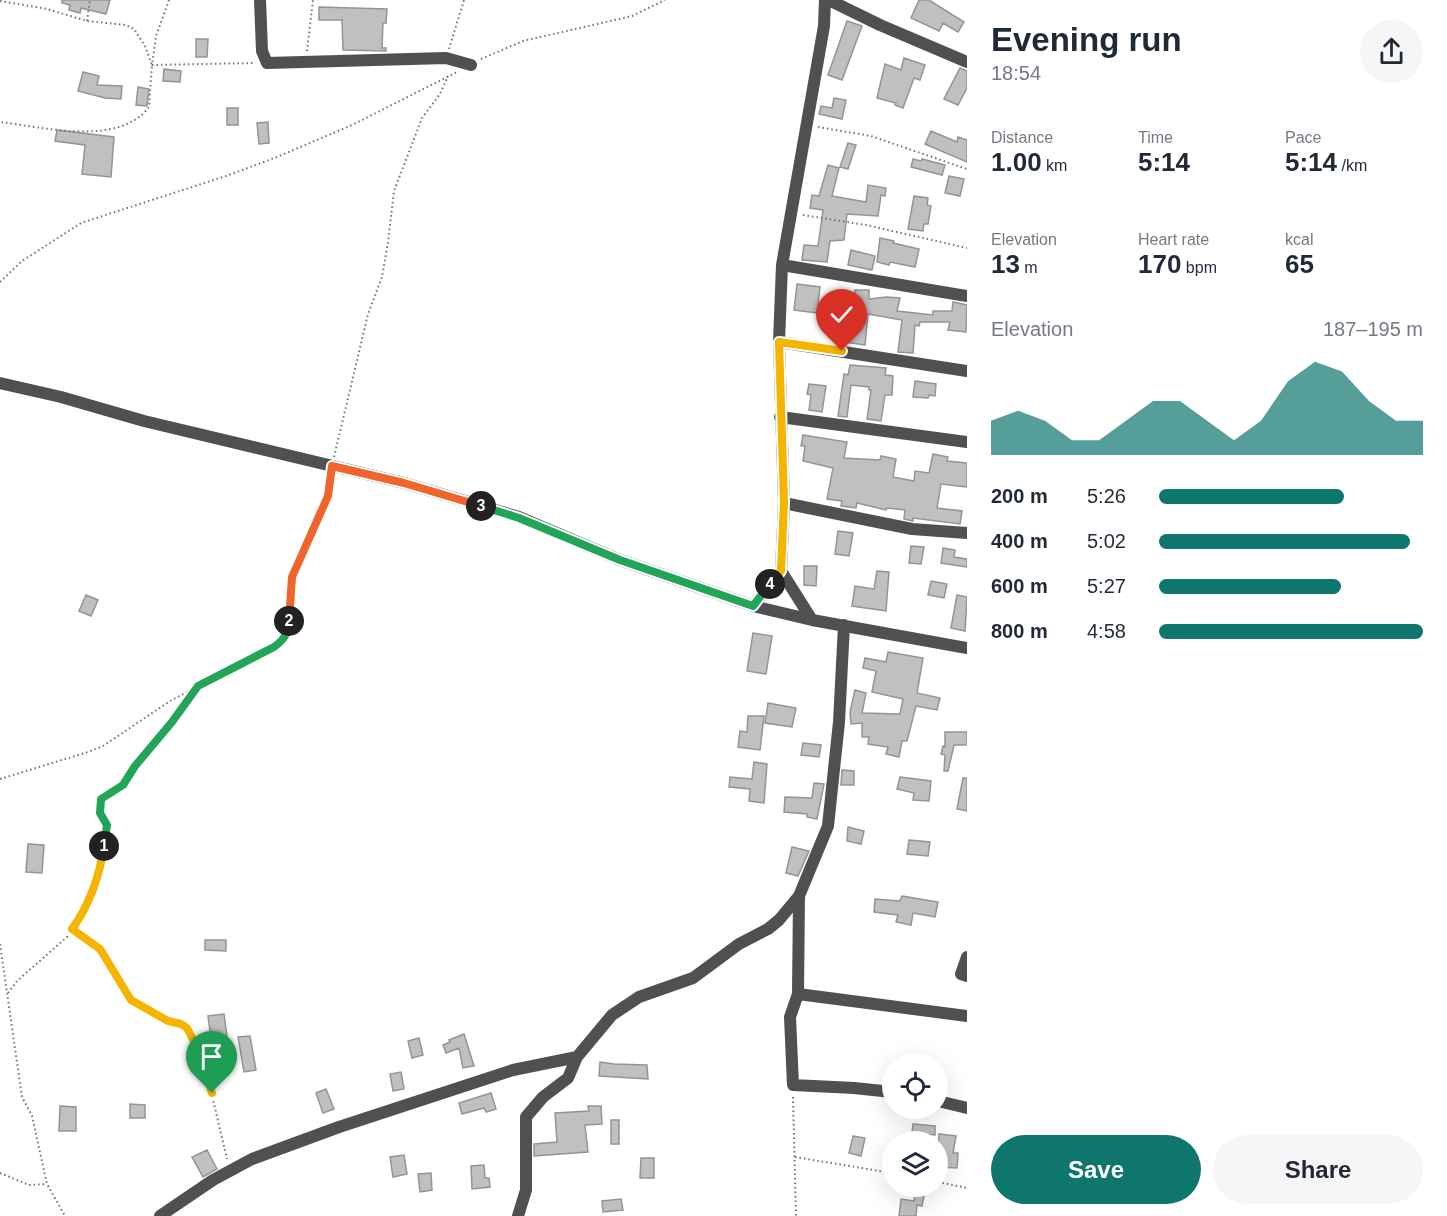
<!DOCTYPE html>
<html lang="en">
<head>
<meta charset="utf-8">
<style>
	:root { --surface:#fff; --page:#f6f6f7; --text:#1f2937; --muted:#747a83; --accent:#0f766e }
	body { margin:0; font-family:Helvetica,sans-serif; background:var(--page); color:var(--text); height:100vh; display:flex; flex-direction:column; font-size:22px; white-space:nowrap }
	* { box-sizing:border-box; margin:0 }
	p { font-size:20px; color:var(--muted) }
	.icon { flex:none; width:33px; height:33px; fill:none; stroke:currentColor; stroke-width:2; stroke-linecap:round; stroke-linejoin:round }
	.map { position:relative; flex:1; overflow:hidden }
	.panel { display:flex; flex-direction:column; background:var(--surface); width:480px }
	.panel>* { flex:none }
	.tools { position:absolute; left:882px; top:1053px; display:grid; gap:12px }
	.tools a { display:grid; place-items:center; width:66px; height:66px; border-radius:50%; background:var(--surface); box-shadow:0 6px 24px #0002; font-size:30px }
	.pin { position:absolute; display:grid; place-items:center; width:51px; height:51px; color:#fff; margin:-62px -26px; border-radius:50% 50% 50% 0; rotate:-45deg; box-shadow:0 0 6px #0007 }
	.pin .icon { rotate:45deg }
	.km { position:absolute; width:30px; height:30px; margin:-15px; border-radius:50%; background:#222; color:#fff; font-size:16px; line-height:30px; text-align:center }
	.round { display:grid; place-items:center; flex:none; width:63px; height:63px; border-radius:32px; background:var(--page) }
	.summary { display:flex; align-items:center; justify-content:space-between; height:102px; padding:0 24px }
	h1 { font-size:33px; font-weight:700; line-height:45px }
	.stats { display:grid; grid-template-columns:repeat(3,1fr); gap:9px; height:102px; padding:6px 24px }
	.stats div { display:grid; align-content:center }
	.stats b { font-size:26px; font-weight:700 }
	.stats small { font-size:16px; font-weight:400 }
	.stats p { font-size:16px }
	.chart { height:168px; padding:12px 24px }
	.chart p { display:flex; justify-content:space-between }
	.chart svg { width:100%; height:108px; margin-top:6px; fill:var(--accent); opacity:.7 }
	.action { display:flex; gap:12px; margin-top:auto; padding:12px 24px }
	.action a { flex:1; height:69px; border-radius:36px; background:var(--accent); color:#fff; font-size:24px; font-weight:700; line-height:69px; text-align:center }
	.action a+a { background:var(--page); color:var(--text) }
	ul { padding:0 24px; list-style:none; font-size:20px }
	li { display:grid; grid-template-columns:96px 72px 1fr; align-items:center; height:45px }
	li i { height:15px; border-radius:8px; background:var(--accent) }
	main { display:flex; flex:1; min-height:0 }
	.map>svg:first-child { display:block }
	.building { fill:#c0c0c0; stroke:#949494; stroke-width:1.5 }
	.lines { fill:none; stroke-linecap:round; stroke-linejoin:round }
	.path { stroke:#727272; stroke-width:2; stroke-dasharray:1.5 3; stroke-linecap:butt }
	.minor { stroke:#505050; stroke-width:12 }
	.split-1-casing { stroke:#fff; stroke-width:12 }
	.split-2-casing { stroke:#fff; stroke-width:12 }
	.split-3-casing { stroke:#fff; stroke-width:12 }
	.split-4-casing { stroke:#fff; stroke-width:12 }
	.split-5-casing { stroke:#fff; stroke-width:12 }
	.split-1 { stroke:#f5b400; stroke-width:8 }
	.split-2 { stroke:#22a559; stroke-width:8 }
	.split-3 { stroke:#f0652b; stroke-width:8 }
	.split-4 { stroke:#22a559; stroke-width:8 }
	.split-5 { stroke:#f5b400; stroke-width:8 }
</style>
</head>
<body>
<main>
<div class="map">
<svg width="967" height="1216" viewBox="0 0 967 1216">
	<rect width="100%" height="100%" fill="#fff"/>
	<path class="building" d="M62,0H110L106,14L81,8L80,13L69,10L70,5L62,3Z
		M919,0H929L964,22L958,32L943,23L939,31L911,18Z
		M319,7L387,9L386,23H383L382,48H386V51L343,50L342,20H319Z
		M847,21L862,26L842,80L828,75Z
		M196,39H208L207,57H196Z
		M904,58L925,65L920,80L914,78L903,108L895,105L896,103L877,98L885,64L901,70Z
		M960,68L967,71V88L958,105L944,99Z
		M164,69L181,71L180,82L163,81Z
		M83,72L99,76L97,85L122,86L121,99L105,98L78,91Z
		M138,87L149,89L147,106L136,105Z
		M834,98L846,100L842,119L819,114L821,106L832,108Z
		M227,108H238V125H227Z
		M268,122L269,143L259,144L257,123Z
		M57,130L114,137L111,177L82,174L85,145L55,141Z
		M931,131L957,142L958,137L967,140V162L925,144Z
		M848,143L856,145L848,169L840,167Z
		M913,159L921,161L922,159L945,165L942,175L911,167Z
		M828,165L839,168L832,196L866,202L868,185L886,188L885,196L881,195L878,216L847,214L844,240L830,241L827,262L802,260L804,245L818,246L823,210L810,208L812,195L819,196Z
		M949,176L964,179L960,196L945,193Z
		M914,196L928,198L927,205L931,206L928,224H924L923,231L908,229Z
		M880,238L894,241L893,243L919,249L915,267L890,262L889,265L877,262Z
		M851,250L875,256L872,270L848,265Z
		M797,284L820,287L817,313L794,310Z
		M855,290H869V299L886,297L900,298L897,311L933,315V311H952L953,302L967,305L966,332L948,330L950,322H920L919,326L915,325L913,353L898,352L902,320L868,314L865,345L845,342L847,330L852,331Z
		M850,365L886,368L885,375L893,376L892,395H885L881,421L867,419L871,390H869V387L851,385L847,417L838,416L844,374L848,375Z
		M915,381L936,384L935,396L929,395L928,398L913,397Z
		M809,384L826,386L822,412L809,410L811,395L807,394Z
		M803,435L847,442L844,458L880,460L881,456L896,459L893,477L914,481L915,471L929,473L933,454L948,457L947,461L967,463V487L941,484L937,508L962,511L960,524L913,518V521L904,519L905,510L887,508L886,510L857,503L856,508L841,506L842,501L827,499L833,468L803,461L805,446H801Z
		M838,531L853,533L849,556L835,554Z
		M911,546L924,547L921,564L909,563Z
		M943,548L955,550L954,557L967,559V567L941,563Z
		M804,566H817L816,586L804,585Z
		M877,571L889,572L886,611L852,606L855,586L874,589Z
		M931,581L947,584L944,598L928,595Z
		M86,595L98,600L91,616L79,611Z
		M957,595L967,597L965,631L951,628Z
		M753,633L772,636L766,674L747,671Z
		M888,652L923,658L917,693L940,698L937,710L916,706L907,741H902L899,757L886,754L888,747L868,744L869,737H862V723L851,724L850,712L855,690L866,693L862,713L900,714L903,699L872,692L876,671L863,668L865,658L886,662Z
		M768,703L796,708L792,727L765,723Z
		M748,716H764L760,750L738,747L740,731L747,732Z
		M945,732H967V745H954L948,771H944L945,755L941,754L943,746L945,747Z
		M803,743L821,745L819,757L801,755Z
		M754,762L767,764L764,803L749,801L750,789L729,787L730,777L752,779Z
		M842,770L854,771V785H841Z
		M900,777L931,781L929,801L913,800L914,793L897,789Z
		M963,778H967V811L957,809Z
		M814,783L824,784L817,819L807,817V814L784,812L785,797L812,798Z
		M848,827L864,831L861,844L847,841Z
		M909,840L930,842L928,856L907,854Z
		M28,844L44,845L42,873L26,872Z
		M792,847L809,851L798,876L786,873Z
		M902,896L938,902L935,917L913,913L911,925L896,922L898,915L874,912L875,899L900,901Z
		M205,940H226V951L205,950Z
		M224,1014L228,1044L212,1046L208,1016Z
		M464,1034L474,1066L463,1068L459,1048L446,1053L443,1045L450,1042L449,1040Z
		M250,1036L256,1070L244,1072L238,1037Z
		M419,1038L423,1055L412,1058L408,1041Z
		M600,1062L614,1064L647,1065L648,1079L599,1076Z
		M401,1072L404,1089L393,1091L390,1074Z
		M326,1089L334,1109L323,1113L316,1093Z
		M491,1093L496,1109L486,1112L484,1108L462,1114L459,1103Z
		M130,1104L145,1105V1118H130Z
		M60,1106L76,1107V1131H59Z
		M588,1106H601L602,1124L585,1125L588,1152L534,1156V1144L557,1142L555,1113L589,1111Z
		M611,1120H619V1144H611Z
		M913,1124L935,1126V1135L912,1133Z
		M939,1134L956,1136L953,1153H958L957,1168L938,1167Z
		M853,1136L865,1138L861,1156L849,1153Z
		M207,1150L217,1169L203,1177L192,1157Z
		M404,1155L407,1174L393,1177L390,1157Z
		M641,1158H654V1178H640Z
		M484,1165L485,1178H489L490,1187L472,1189L471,1166Z
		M431,1173L432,1190L420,1192L418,1174Z
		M915,1194L924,1196L922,1206L917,1205L916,1216H899L901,1199L914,1201Z
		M621,1199L623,1210L603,1212L602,1201Z"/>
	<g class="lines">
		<path class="path" d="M169,0L156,36L152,65L255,63
			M0,1L47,9L87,21L126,25L134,29L145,46L152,65L149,107C119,147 43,127 0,122
			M87,21L90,0
			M449,49L464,0
			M307,51L313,0
			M481,59L523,41L632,16L665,0
			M818,127L871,136L967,169
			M803,215L866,225L967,248
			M0,282L22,261L81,223L226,176L277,157L352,125L457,72
			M334,457L368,314L382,277L388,242L394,191L422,118L440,94L448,76
			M0,779L88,752L103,746L170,701L274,647L283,641L286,634L292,577L328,497L330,477
			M73,930L100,949L131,1000L168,1021L181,1024L187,1028L198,1049L206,1070L227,1159
			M0,944L22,1097L32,1116L47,1184L65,1216
			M8,993L17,981L67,937L80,919L101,869L107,826L100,813L101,799L123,785L135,766L172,721L197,688
			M793,1097L796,1216
			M795,1157L892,1173
			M0,1173L29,1185L47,1184
			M938,1182L967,1188"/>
		<path class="minor" d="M260,0L262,51L267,63L446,58L471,65
			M829,0L880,25L967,62
			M782,265L967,296
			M779,342L967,371
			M0,383L61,397L144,421L404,483L519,517L620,560L753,606L812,620L967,648
			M780,417L967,442
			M784,503L912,529L967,533
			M753,606L781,571
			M812,620L781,571L784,503L779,342L782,265L824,26L825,0
			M799,896L798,994L790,1017L793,1085L854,1088L892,1092
			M967,957L961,974L967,976
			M798,994L967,1016
			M938,1101L967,1108
			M160,1216L213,1180L252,1159L339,1127L513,1070L577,1057L612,1015L639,997L693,978L739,944L768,929L779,920L799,896L828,826L839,722L844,625
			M518,1216L526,1190V1117L543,1097L568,1078L577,1057"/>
	</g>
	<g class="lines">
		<defs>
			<path id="split-1" d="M104,846C100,875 89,906 72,929L100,949L131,1000L168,1021L181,1024L187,1028L198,1049L212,1093"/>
			<path id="split-2" d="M104,846L107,825L100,813L101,799L123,785L135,766L172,722L198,686L274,647C284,640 288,633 289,621"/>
			<path id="split-3" d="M289,621L292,577L328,496L332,466L404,483L481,506"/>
			<path id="split-4" d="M481,506L519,518L620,560L753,606L770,584"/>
			<path id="split-5" d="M770,584L781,571L784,502L779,342L842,351"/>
		</defs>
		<use href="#split-1" class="split-1-casing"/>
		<use href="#split-2" class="split-2-casing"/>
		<use href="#split-3" class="split-3-casing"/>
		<use href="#split-4" class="split-4-casing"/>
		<use href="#split-5" class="split-5-casing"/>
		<use href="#split-1" class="split-1"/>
		<use href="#split-2" class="split-2"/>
		<use href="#split-3" class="split-3"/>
		<use href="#split-4" class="split-4"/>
		<use href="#split-5" class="split-5"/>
	</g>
</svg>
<div class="tools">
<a><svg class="icon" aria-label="locate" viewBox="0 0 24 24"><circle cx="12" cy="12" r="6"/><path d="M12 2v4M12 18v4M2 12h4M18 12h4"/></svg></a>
<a><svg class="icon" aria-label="layers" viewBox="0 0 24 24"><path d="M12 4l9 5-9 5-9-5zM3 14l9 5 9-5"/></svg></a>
</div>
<div class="pin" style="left:212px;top:1093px;background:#1e9e55"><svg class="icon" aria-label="arrive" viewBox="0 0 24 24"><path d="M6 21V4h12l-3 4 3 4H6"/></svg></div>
<div class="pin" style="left:842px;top:351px;background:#d93025"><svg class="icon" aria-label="check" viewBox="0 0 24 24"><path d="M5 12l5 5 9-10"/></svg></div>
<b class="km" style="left:104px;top:846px">1</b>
<b class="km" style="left:289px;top:621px">2</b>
<b class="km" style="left:481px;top:506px">3</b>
<b class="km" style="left:770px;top:584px">4</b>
</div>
<section class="panel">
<div class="summary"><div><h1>Evening run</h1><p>18:54</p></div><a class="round"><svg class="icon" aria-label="share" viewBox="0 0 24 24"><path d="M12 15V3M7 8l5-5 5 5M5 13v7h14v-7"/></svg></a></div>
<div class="stats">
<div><p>Distance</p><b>1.00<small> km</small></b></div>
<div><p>Time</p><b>5:14</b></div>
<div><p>Pace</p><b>5:14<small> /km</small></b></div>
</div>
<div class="stats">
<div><p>Elevation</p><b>13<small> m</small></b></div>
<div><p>Heart rate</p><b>170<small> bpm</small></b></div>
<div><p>kcal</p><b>65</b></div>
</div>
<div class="chart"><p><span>Elevation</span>187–195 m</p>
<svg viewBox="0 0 160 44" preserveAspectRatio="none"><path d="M0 44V30L10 26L20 30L30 38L40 38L50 30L60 22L70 22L80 30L90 38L100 30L110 14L120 6L130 10L140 22L150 30L160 30V44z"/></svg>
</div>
<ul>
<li><b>200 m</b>5:26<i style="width:70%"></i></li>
<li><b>400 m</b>5:02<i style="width:95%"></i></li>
<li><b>600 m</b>5:27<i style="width:69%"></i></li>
<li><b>800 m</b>4:58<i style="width:100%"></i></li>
</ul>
<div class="action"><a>Save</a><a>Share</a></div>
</section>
</main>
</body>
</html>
